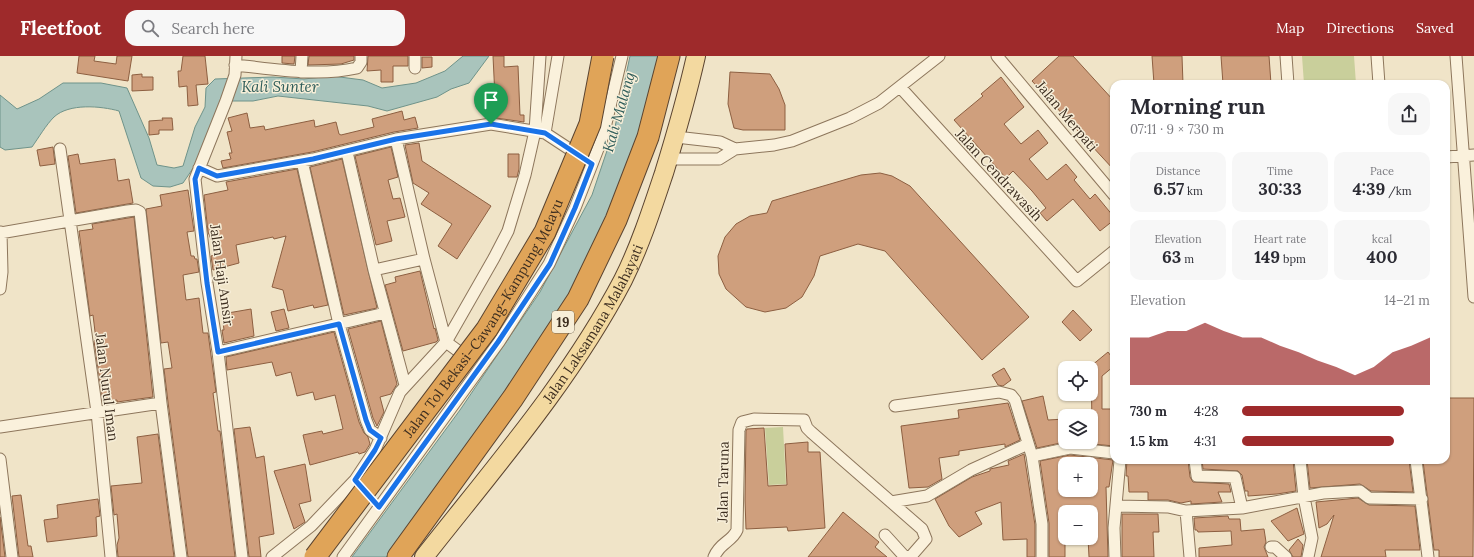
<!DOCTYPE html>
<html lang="en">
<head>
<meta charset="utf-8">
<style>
	:root { --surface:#fff; --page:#f7f7f7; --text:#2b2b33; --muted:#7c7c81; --accent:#9e2a2b }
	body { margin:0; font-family:Lora,serif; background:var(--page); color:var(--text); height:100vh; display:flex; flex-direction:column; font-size:15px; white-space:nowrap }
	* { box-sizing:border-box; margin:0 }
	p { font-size:13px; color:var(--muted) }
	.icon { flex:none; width:22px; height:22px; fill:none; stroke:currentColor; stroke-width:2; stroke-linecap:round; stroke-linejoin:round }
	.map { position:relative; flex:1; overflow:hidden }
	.panel { position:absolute; left:1110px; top:24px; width:340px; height:384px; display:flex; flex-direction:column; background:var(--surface); border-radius:12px; box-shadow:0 1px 3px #0004 }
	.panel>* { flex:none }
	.fabs { position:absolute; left:1058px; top:305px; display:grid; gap:8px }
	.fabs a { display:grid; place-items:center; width:40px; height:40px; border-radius:8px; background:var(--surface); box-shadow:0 1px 3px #0004; font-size:20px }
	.pin { position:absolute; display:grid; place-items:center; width:34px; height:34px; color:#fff; margin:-41px -17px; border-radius:50% 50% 50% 0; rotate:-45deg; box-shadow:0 0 4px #0007 }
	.pin .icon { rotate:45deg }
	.round { display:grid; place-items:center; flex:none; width:42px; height:42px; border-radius:12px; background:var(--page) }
	.head { display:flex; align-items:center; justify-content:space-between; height:68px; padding:0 20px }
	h1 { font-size:22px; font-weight:700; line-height:30px }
	.stats { display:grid; grid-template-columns:repeat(3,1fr); gap:6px; height:68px; padding:4px 20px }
	.stats div { display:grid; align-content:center; border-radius:10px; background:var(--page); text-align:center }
	.stats b { font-size:17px; font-weight:700 }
	.stats small { font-size:11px; font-weight:400 }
	.stats p { font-size:11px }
	.chart { height:112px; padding:8px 20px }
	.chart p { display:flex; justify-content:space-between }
	.chart svg { width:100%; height:72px; margin-top:4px; fill:var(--accent); opacity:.7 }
	ul { padding:0 20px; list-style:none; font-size:13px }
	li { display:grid; grid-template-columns:64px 48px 1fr; align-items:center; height:30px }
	li i { height:10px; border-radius:5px; background:var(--accent) }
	header { display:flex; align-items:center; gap:24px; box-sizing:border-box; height:56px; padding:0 20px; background:var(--accent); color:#fff }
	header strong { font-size:19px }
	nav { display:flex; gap:22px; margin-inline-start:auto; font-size:14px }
	.search { width:280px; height:36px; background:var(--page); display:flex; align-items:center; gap:10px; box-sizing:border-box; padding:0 14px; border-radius:12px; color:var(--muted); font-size:15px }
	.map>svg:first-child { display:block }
	.green { fill:#c9cf9b }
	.water { fill:#a9c4bc; stroke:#6f938a }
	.building { fill:#cf9f7d; stroke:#8d5f41; fill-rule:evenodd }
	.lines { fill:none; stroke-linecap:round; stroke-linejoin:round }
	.minor-casing { stroke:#8d765c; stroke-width:13 }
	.primary-casing { stroke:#5b4430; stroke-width:20 }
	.motorway-casing { stroke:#5b4430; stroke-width:23 }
	.minor { stroke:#faf1dc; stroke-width:11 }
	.primary { stroke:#f3d9a0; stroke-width:18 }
	.motorway { stroke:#e0a458; stroke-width:21 }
	.motorway-bridge-casing { stroke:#5b4430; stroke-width:23; stroke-linecap:butt }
	.motorway-bridge { stroke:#e0a458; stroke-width:21 }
	.route-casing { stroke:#fff; stroke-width:8 }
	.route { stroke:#1a73e8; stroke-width:5 }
	.labels { text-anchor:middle; stroke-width:3; stroke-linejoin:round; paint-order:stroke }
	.shield { fill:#f7eed8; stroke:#756857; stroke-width:1 }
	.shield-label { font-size:13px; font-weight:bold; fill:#3d2e20 }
	.street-label { font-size:14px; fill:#3d2e20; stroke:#f7eed8 }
	.water-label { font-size:15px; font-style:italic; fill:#2f5d5a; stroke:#f7eed8 }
</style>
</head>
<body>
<header>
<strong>Fleetfoot</strong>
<div class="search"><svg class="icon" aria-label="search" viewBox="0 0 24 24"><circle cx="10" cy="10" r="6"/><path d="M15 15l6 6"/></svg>Search here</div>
<nav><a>Map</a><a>Directions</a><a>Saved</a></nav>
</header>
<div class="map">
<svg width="1474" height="501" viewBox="0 0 1474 501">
	<rect width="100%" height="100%" fill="#f0e4c8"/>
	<path class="green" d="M1302,0H1354L1356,28H1304Z
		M783,371L786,428L769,429L765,372Z"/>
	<path class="water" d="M463,0H489L469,27L451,33L437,41L387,55L368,50L278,40L253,45H223L202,99L183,127L170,131L153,130L141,122L119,55C101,50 69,47 54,61C46,69 39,81 32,91L5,94L0,91V39L17,53L39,43L63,27H101L127,32L149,82L157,109L174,112L183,110L195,71L205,51L206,32L215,23L273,21L304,23L332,20L363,24L382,32L416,27L445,15Z
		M630,0H661L629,120L567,251L499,352L387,501H352L460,354L540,236L592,139L615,71Z"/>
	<path class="building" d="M79,0H95L94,5L116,8L117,0H132L128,25L77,17Z
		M183,0H205L208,28L196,29L198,49L188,50L187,30L179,31L178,15H181Z
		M282,0H295L294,8L282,7Z
		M309,0H354V4L341,8L308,9Z
		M368,0H408V10H393V26H381V14L367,15Z
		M493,0H504V11L518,10L520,59H524V66L496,62Z
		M1059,0H1073L1114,45V114L1032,25Z
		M1152,0H1182L1183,28H1154Z
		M1221,0H1269L1271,28H1223Z
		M422,1H432V11L422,12Z
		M730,16L770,18L779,33L785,49V74H743L734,72L728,48Z
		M142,18V21H153V34L132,35V19Z
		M1001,21L1024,51L1004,68L1021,88L1038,74L1048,87L1029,103L1047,124L1066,108L1077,121L1074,124L1090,143L1095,138L1114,161V164L1100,175L1073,143L1047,165L1040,157L1046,152L1032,135L1013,115L1006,122L954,64L983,40L981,38Z
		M402,55L404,64L415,61L418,72L394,76L312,96L223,112L221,105L231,103L229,97H232L227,76L232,75L228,62L247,57L250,72L264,70L265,74L314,64L315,71L336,66L339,78L341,79L374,71L372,63Z
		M162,62H172L173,74H159V78L149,79V65L163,64Z
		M419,87L422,105L491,150L457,203L438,190L452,168L421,148L429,137L413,127L405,89Z
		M53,91L55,108L40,110L37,94Z
		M391,91L398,121L388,124L393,143L400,142L405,161L387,165L392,185L376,189L355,100Z
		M78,98L80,108L115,103L118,125L129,123L133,147L76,157L68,100Z
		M508,98H519V113L517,121H508Z
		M342,103L377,252L344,259L310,111Z
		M297,113L328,249L314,252L313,249L288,255L283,234L272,231L286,180L274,183L273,181L236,189L239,207L213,214L211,200L217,198L208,176L204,139L228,134L226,126Z
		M880,117L892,120L910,130L1029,261L982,304L885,195L858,188L820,200L814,220L802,241L786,252L765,256L746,251L726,233L719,218L718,200L725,181L736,168L750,160L767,157L772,145L861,119Z
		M188,134L194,175L187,176L191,200H194L195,203H197L199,216L183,219L186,244L199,242L203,277H208L216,336L213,337L218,375H220L235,501H188L168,346L164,313L172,312L168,286L161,287L146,153L162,150L160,139Z
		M134,161L153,341L117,346V344L103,346L94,285L96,284L93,259L90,260L79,175L93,173L92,168Z
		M420,215L434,273L435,272L438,284L436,286L403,295L385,229L396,226L395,221Z
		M251,253L254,280L224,287L222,274H224L222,258Z
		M284,253L289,272L276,275L271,256Z
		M1073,254L1092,274L1080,285L1062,266Z
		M381,265L397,328L391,338L380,341L384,356L377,370L373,362L348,273Z
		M334,276L359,366L364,377L368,381L370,388L365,396L359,398L358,396L310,409L303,379L322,375L323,378L343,373L335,339L315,344L313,336L297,340L291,316L276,320L272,306L227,314L226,301Z
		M1108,296L1114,304V310L1102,320V353H1114V390L1093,388V368H1092L1091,310Z
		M1004,312L1011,324L1003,330L998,329L992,319Z
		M1043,340L1048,364L1065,363V386L1037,392L1022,345Z
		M1446,342H1474L1473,501H1439V494H1434L1423,405L1446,404Z
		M1008,347L1020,384L1005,391V388L959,395V399L939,402L942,423L928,431L909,432L901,370L959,362L958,354Z
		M250,371L256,402L264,400L274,478L259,481L261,501H249L234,373Z
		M764,372L768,430L787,429L785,388L808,386V396H820L825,472L788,475L787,471L746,473L745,444L746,375L747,373Z
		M158,378L174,501H118L117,489L119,482L117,458L114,459L111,430L142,427L137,381Z
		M1024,398L1035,469V501H1027V483L1003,484L1001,446L975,456L982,468L959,481L949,470L935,443L972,421L990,415V413L1009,409L1008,405Z
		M1070,399L1113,404L1109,431H1106L1108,501H1089L1088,482H1091V453L1065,454V501H1049V467L1040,405ZM1065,408H1091V434H1065Z
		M1127,404H1188L1190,421L1193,426L1229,428L1231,436H1218L1222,446L1191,448V445L1181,447L1168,444H1148V436H1129L1128,420H1126Z
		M1202,404H1293L1296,435L1277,438L1248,440V435H1245L1242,419L1238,415L1203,413Z
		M1307,404H1409L1413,436L1371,435L1360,428L1310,432Z
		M305,408L311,445L299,448L305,466L294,473L274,415Z
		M21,439L28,490H31L33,501H19L12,440Z
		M1358,442L1369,449L1415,450L1420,494H1385L1386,501H1321L1334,459L1327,468L1319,472L1316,446Z
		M98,443L100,460L96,461L97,480L47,486L44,464L58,462L57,449Z
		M1297,452L1304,478L1288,485L1271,465Z
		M843,456L879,486L875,491L887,501H808Z
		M1122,458H1158L1159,476H1153L1154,501H1122Z
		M1228,460L1229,463H1240L1241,475L1264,473L1266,486L1264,491L1268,501H1199V492L1232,489L1231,475L1198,476L1197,474H1195L1194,462Z
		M0,461L5,501H0Z
		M1298,483L1303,489L1301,501H1293L1289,494Z"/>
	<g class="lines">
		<defs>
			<path id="minor" d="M236,0L235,19L226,45L195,123L207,227L218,296L242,501
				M415,0V12
				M997,0L1114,139
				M1286,0L1288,28
				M1377,0L1379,28
				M1456,0L1474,241
				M235,9C274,13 317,21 357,12L361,6V0
				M301,16L302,0
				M900,31L1077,225L1114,195
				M545,77L558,0
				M676,81L720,86L735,93L774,89L792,85L850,62L879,47L939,0
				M396,83L424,203L446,286
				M60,93L97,356L111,501
				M347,96L374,214L405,329
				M1446,101L1474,99
				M668,103H719L735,93
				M302,105L339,268L366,364L370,374L381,382
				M199,112L217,120L313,103L396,83L491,68L545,77L580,100
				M0,177L127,155L136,154L140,156L161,347L181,501
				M374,214L424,203
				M0,233L2,216L1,176
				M446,286L469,303
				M218,296L385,257
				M895,350L999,336L1011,339L1015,344L1032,400L1042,468V501
				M0,371L161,347
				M1032,400L1070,392L1114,397
				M0,403L12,501
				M1195,404L1197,420L1235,421L1242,452L1323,437L1360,435L1369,442L1422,443
				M1300,404L1304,441L1312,482L1308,501
				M1416,404L1428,501
				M891,446L927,440L971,414L1028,388
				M1116,450L1168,451L1186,455L1242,452
				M1186,455L1190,501
				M885,479L905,501
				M1271,491H1275L1286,501
				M272,501L311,470L355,424L375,394L400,336L446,286L494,202L508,175L525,119L535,75L540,0
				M343,501L499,286L549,208L575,152L603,80L622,0
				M714,501C720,486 732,486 737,474L739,374L742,366L754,363L804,364L807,372L811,376L922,473L926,483L912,499L906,501
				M1115,501L1114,472L1120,404"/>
			<g id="primary">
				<path id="s1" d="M424,501C494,412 570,325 623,224C640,190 652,153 664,117C676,78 687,40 696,0"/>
			</g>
			<path id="motorway" d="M398,501L513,342L578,243L616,164L648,81L669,0"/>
		</defs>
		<use href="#minor" class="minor-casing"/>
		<use href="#primary" class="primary-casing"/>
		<use href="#motorway" class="motorway-casing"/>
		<use href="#minor" class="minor"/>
		<use href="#primary" class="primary"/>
		<use href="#motorway" class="motorway"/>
		<defs>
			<g id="motorway-bridge">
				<path id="s2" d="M315,501L487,273L545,176L590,68L603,0"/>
			</g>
		</defs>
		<use href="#motorway-bridge" class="motorway-bridge-casing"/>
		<use href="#motorway-bridge" class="motorway-bridge"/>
	</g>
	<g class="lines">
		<defs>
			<path id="route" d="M491,68L545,77L592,108L575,152L550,208L498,286L379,451L355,424L375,394L381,382L370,374L366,364L339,268L218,296L207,227L195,123L199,112L217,120L313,103L396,83Z"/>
		</defs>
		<use href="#route" class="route-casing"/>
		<use href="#route" class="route"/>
	</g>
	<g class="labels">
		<rect class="shield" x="552" y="255" width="22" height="22" rx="3"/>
		<g class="shield-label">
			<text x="563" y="271">19</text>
		</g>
		<g class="street-label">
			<text transform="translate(1067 60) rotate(50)" y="5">Jalan Merpati</text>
			<text transform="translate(999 119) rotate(47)" y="5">Jalan Cendrawasih</text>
			<text transform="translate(222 219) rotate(82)" y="5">Jalan Haji Amsir</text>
			<text dy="5" stroke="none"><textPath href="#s2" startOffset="293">Jalan Tol Bekasi–Cawang–Kampung Melayu</textPath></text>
			<text dy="5" stroke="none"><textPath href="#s1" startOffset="289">Jalan Laksamana Malahayati</textPath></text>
			<text transform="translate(107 331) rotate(83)" y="5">Jalan Nurul Iman</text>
			<text transform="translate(723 426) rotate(-89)" y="5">Jalan Taruna</text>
		</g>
		<g class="water-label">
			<text x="280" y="36">Kali Sunter</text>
			<text transform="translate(619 56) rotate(-74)" y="5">Kali Malang</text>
		</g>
	</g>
</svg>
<div class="fabs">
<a><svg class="icon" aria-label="locate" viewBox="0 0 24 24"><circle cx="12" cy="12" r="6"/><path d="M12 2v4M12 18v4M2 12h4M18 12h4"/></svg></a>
<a><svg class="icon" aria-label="layers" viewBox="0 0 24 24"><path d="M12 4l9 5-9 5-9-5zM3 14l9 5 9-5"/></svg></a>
<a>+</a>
<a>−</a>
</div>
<div class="pin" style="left:491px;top:68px;background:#1e9e55"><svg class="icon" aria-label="arrive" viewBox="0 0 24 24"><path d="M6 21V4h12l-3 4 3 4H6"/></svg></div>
<section class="panel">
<div class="head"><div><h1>Morning run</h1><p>07:11 · 9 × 730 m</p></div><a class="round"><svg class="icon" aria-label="share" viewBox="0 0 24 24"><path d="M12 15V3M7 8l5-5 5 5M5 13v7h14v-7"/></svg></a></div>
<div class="stats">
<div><p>Distance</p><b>6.57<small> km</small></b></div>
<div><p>Time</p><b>30:33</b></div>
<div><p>Pace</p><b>4:39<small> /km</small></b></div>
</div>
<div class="stats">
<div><p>Elevation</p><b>63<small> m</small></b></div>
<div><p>Heart rate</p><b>149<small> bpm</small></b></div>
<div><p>kcal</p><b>400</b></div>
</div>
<div class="chart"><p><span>Elevation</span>14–21 m</p>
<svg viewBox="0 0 160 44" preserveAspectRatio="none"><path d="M0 44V15L10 15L20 11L30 11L40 6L50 11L60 15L70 15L80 20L90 24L100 29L110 33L120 38L130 33L140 24L150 20L160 15V44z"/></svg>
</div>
<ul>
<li><b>730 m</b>4:28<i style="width:86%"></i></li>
<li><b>1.5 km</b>4:31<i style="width:81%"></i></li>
</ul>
</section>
</div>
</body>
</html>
